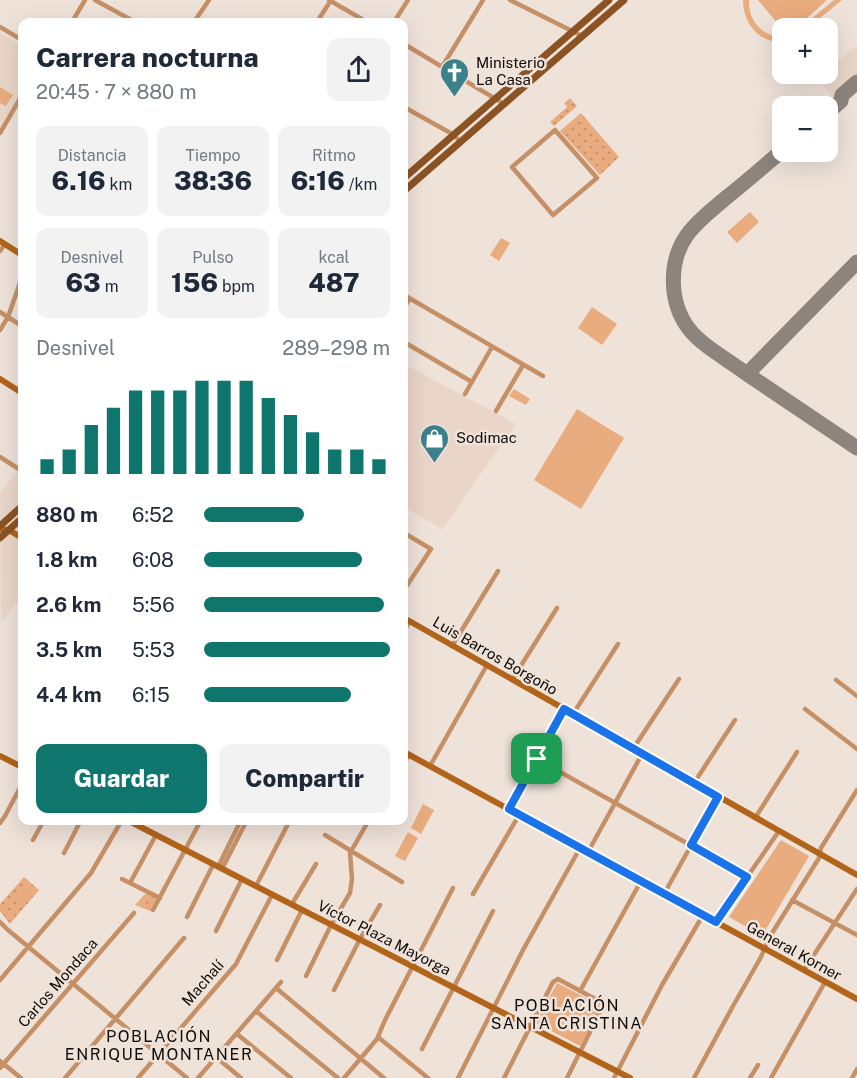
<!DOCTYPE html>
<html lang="es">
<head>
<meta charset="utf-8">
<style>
	:root { --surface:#fff; --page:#f2f2f3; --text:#1f2937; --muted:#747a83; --accent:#0f766e }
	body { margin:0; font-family:"Public Sans",sans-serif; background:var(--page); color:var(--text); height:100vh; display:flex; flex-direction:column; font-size:22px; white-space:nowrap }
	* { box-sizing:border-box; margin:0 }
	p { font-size:20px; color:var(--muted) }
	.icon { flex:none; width:33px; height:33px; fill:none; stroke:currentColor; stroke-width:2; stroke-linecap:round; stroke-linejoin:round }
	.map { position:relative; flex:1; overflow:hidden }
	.side { position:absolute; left:18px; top:18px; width:390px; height:807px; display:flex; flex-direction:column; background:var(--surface); border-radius:12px; box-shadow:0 6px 24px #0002 }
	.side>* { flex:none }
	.tools { position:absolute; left:772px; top:18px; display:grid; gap:12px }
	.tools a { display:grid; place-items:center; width:66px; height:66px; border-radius:12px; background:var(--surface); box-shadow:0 6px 24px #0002; font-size:30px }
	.pin { position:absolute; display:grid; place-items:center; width:51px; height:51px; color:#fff; margin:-26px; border-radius:12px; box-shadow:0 3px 9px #0006 }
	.round { display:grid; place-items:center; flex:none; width:63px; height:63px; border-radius:12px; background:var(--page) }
	.summary { display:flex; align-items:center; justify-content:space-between; height:102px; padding:0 18px }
	h1 { font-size:27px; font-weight:800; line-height:45px }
	.stats { display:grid; grid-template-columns:repeat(3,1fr); gap:9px; height:102px; padding:6px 18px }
	.stats div { display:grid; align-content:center; border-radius:12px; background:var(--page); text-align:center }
	.stats b { font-size:26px; font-weight:800 }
	.stats small { font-size:16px; font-weight:400 }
	.stats p { font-size:16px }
	.chart { height:168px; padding:12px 18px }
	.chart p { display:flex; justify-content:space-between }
	.chart svg { width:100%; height:108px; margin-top:6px; stroke:var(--accent); stroke-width:6 }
	.cta { display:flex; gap:12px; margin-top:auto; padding:12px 18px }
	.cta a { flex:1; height:69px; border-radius:12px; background:var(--accent); color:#fff; font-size:24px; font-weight:800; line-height:69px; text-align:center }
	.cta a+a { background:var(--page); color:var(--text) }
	ul { padding:0 18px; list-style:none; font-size:20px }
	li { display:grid; grid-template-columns:96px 72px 1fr; align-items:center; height:45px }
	li i { height:15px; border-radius:8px; background:var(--accent) }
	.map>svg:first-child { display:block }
	.built { fill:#e9d6c9 }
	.grass { fill:url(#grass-dots) }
	.park { fill:#e9ac7e }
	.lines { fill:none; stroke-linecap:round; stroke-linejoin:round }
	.taxiway { stroke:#8c847d; stroke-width:15 }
	.street { stroke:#c69067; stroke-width:4.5 }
	.secondary { stroke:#b2641a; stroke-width:6 }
	.primary { stroke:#8b5324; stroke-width:7 }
	.route-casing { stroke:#fff; stroke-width:12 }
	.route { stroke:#1a73e8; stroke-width:8 }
	.labels { text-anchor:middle; stroke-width:5; stroke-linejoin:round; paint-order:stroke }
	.poi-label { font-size:15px; fill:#0f0b08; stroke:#eee2d9; text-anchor:start }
	.street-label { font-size:15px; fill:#0f0b08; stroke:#eee2d9 }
	.neighbourhood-label { font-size:16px; letter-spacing:1.5px; fill:#0f0b08; stroke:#eee2d9 }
</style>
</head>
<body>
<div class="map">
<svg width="857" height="1078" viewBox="0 0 857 1078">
	<defs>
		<pattern id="grass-dots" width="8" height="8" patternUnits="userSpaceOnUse" patternTransform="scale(1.5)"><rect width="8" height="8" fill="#e9ac7e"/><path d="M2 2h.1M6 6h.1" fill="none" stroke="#c7936b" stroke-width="1.8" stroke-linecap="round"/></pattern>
	</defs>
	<rect width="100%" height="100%" fill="#eee2d9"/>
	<path class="built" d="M0,33L22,46V90L0,127Z
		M857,45V87L837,104L818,78L824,74H828V70Z
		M404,364L516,424L442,529L404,507Z
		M22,465V501L16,507L22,511V596L1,623L0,493Z"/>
	<path class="grass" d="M570,98L577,106L554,126L550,122L567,107L564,103Z
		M581,113L619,157L600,175L560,131Z
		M24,877L39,890L10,924L0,911V904Z
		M146,893L157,898L150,911L135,905Z"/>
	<path class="park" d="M743,0H749C748,21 762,36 783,38V43C759,42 743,24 743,0Z
		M758,0H827L796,28H783V30Z
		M834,0H842L808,28H800Z
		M0,87L13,95L6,106L0,103Z
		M750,212L759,222L737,243L727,232Z
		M501,238L510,243L499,261L490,255Z
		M592,307L617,324L602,345L578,328Z
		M514,389L530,399L526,405L509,396Z
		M577,409L624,438L581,509L534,480Z
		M423,804L434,810L421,834L411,828Z
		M408,832L418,838L405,861L395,856Z
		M781,840L809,856L762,936L729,917Z
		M28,885L35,891L23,904L16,898Z
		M557,983L602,1006L580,1046L536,1023Z"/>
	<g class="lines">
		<path class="taxiway" d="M828,112L841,101L842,95L857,82
			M857,262L747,374L857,448
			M747,374C730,361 702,346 689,329C669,303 668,262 687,235C698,220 713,209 727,197C746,182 764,166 783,150"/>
		<path class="street" d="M95,0L135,22
			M329,0L367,22
			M510,0L582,36
			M72,22L85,0
			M194,22L209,0
			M317,22L331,0
			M394,22L408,0
			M0,27L22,40
			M404,44L504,104
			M442,67L483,0
			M404,107L454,135L460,142
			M555,130L597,178L553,215L512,167Z
			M0,133L22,95
			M0,251L5,244
			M404,295L543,376
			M404,309L409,299
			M0,312L22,326
			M0,330L8,317L22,277
			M404,342L472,382
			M465,394L492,347
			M496,411L523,365
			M0,457L22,471
			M404,533L431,549L404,590
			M404,630L410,622
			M452,646L498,571
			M512,680L557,608
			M836,680L857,696
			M805,709L857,749
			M573,714L618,644
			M633,749L679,679
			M537,759L747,877
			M404,763L409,755
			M430,766L487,665
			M694,783L735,720
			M509,809L564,709
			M755,818L797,752
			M0,823L5,816L22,784
			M325,835L402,882
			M33,840L44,820
			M588,852L642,754
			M64,853L81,820
			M218,867L241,820
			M222,869L247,820
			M122,879L160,898
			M130,883L156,835
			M256,886L290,820
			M473,894L519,815
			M664,894L718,797
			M792,900L857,935
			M292,904L316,864
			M153,910L201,820
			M187,917L213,865
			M0,922L8,930L187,1078
			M716,922L779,831
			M216,931L242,879
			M277,960L302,910
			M804,970L857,889
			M306,976L331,925L350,893L352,879L350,853L369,820
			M0,980L91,873L122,820
			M276,988L384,1078
			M334,990L360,939L380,905
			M580,991L641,881
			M256,1011L338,1078
			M237,1034L291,1078
			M378,1037L428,1078
			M422,1049L493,911
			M216,1057L241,1078
			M0,1061L21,1078
			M0,1068L134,913
			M65,1078L184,938
			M138,1078L236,964L272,895
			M198,1078L281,982
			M344,1078L377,1039L385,1020L453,888
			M458,1078L523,950L580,848
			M504,1078L553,982L558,979L601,1002L603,1006L567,1078
			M614,1078L662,985L703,915
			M694,1078L733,1006L761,957L769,938L819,858L821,848L857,790
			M750,1078L758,1065
			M771,1078L825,982
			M852,1078L857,1069"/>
		<path class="secondary" d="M0,241L22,255
			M0,379L22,393
			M0,529L9,530L22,538
			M404,618L857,875
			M404,752L857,999
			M0,756L22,767
			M127,820L630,1078"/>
		<path class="primary" d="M404,178L609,0
			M404,191L624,0
			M0,526L22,506
			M0,538L22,518"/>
	</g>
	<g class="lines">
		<defs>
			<path id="route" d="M564,709L718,797L691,845L747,877L716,922L509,809Z"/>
		</defs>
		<use href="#route" class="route-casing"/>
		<use href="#route" class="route"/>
	</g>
	<defs>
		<symbol id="church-pin" viewBox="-11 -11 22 30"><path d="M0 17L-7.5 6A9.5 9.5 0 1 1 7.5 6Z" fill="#3b818b" stroke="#eee2d9"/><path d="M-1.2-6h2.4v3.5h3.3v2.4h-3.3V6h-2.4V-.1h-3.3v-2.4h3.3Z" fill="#fff"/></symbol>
		<symbol id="shop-pin" viewBox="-11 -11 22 30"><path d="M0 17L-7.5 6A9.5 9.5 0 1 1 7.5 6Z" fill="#3b818b" stroke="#eee2d9"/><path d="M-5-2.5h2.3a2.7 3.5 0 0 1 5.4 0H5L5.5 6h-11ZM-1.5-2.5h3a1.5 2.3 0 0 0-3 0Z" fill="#fff"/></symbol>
	</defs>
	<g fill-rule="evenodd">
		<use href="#church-pin" x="438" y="56" width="33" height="45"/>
		<use href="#shop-pin" x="418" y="422" width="33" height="45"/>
	</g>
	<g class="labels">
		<g class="poi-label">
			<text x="476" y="68">Ministerio<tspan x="476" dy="17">La Casa</tspan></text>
			<text x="456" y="443">Sodimac</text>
		</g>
		<g class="street-label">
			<text transform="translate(495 656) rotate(30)" y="5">Luis Barros Borgoño</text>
			<text transform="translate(384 938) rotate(27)" y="5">Víctor Plaza Mayorga</text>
			<text transform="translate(794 951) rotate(29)" y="5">General Korner</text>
			<text transform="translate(58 983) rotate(-49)" y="5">Carlos Mondaca</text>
			<text transform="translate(203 983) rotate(-49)" y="5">Machalí</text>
		</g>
		<g class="neighbourhood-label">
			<text x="567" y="1011">POBLACIÓN<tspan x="567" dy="18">SANTA CRISTINA</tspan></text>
			<text x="159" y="1042">POBLACIÓN<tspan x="159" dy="18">ENRIQUE MONTANER</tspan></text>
		</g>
	</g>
</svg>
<div class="tools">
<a>+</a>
<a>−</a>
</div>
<div class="pin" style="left:537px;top:759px;background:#1e9e55"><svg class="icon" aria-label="arrive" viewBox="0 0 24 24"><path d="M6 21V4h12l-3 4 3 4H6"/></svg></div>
<section class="side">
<div class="summary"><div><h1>Carrera nocturna</h1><p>20:45 · 7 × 880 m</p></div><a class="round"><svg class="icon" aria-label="share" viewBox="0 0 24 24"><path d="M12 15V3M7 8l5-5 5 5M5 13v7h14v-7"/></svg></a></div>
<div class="stats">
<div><p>Distancia</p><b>6.16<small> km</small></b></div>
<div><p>Tiempo</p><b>38:36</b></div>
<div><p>Ritmo</p><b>6:16<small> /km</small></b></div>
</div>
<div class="stats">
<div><p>Desnivel</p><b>63<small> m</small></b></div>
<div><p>Pulso</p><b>156<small> bpm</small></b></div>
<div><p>kcal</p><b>487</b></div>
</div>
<div class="chart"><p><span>Desnivel</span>289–298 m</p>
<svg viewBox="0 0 160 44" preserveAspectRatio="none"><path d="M5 44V38M15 44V34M25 44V24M35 44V17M45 44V10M55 44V10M65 44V10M75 44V6M85 44V6M95 44V6M105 44V13M115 44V20M125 44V27M135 44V34M145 44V34M155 44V38"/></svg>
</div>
<ul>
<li><b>880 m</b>6:52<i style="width:54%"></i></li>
<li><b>1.8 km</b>6:08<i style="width:85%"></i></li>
<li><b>2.6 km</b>5:56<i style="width:97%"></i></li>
<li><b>3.5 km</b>5:53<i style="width:100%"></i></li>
<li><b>4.4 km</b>6:15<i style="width:79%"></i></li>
</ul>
<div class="cta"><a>Guardar</a><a>Compartir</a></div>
</section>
</div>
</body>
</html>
